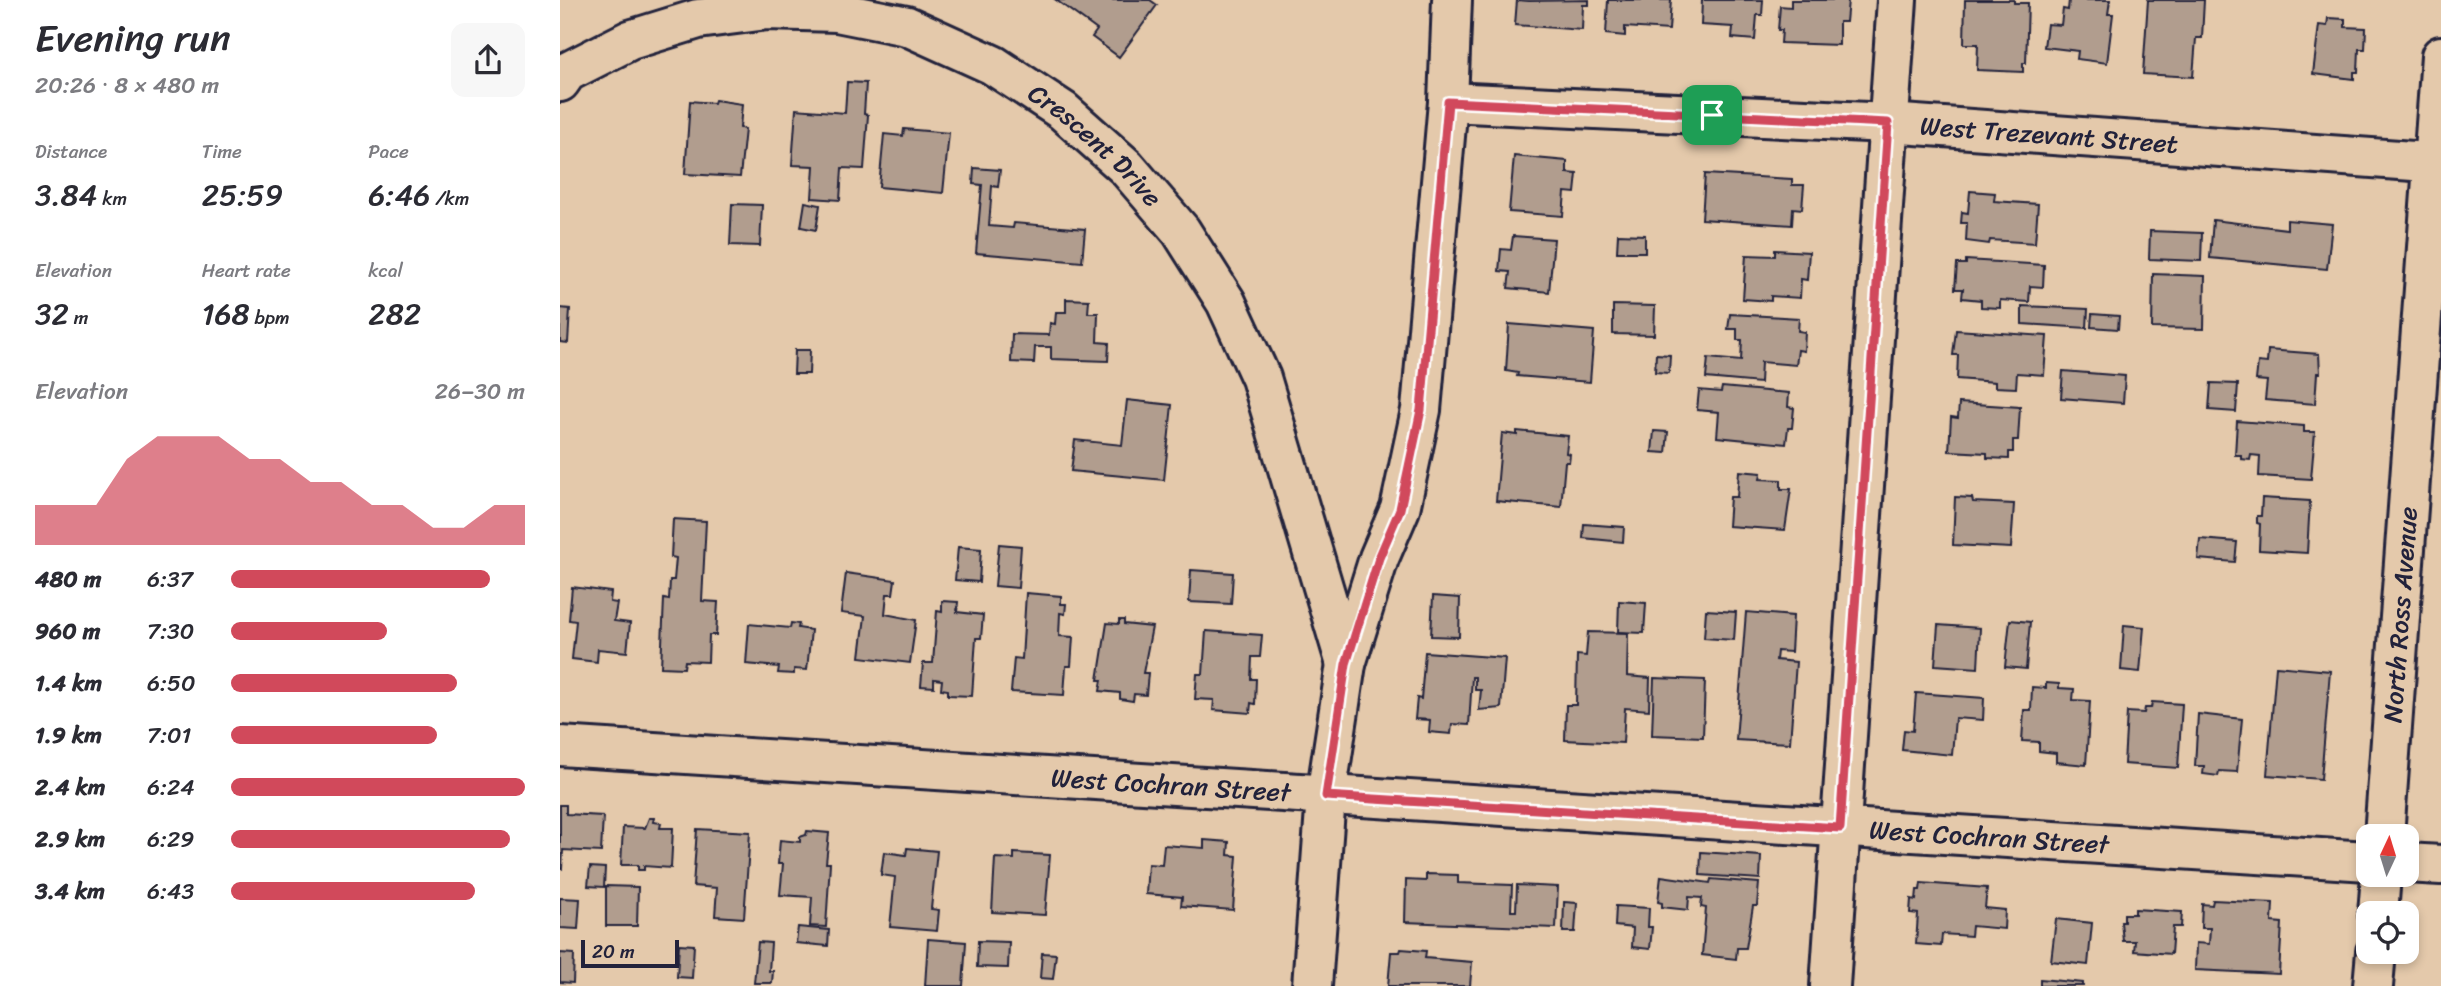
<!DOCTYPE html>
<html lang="en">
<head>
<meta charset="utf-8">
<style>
	:root { --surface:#fff; --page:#f7f7f7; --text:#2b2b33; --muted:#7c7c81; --accent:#d1495b }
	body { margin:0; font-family:Sriracha,sans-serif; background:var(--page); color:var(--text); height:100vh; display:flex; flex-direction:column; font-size:26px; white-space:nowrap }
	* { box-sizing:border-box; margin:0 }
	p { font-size:23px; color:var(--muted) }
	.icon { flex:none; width:38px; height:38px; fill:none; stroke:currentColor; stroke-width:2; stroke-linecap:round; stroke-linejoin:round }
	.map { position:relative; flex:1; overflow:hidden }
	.details { display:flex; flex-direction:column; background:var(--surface); width:560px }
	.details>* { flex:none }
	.needle { width:46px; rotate:4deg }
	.fabs { position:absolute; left:1796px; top:824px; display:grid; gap:14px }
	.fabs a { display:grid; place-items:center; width:63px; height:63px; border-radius:14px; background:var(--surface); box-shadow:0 4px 10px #0003; font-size:35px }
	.scale { position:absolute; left:21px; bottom:18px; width:98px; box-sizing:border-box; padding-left:7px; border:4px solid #22223b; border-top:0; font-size:19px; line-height:24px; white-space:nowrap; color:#22223b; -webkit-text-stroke:5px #e4c9ab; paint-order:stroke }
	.pin { position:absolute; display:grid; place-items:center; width:60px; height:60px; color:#fff; margin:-30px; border-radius:14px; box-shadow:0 4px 10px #0006 }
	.round { display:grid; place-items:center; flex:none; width:74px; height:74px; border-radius:14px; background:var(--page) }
	.overview { display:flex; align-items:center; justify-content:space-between; height:119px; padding:0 35px }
	h1 { font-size:38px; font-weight:600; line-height:52px }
	.figures { display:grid; grid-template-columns:repeat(3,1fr); gap:10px; height:119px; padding:7px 35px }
	.figures div { display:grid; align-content:center }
	.figures b { font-size:30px; font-weight:600 }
	.figures small { font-size:19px; font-weight:400 }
	.figures p { font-size:19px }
	.chart { height:196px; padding:14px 35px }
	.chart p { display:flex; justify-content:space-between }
	.chart svg { width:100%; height:126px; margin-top:7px; fill:var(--accent); opacity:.7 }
	ul { padding:0 35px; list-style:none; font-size:23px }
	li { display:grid; grid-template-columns:112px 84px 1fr; align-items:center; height:52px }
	li i { height:18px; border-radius:9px; background:var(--accent) }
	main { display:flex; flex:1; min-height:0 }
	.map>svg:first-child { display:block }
	.building { fill:#b19d8e; stroke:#22223b; stroke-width:2 }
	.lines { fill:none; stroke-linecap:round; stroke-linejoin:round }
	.minor-casing { stroke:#22223b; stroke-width:44 }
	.minor { stroke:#e4c9ab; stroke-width:38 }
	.route-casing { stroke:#fff; stroke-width:14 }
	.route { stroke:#d1495b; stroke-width:9 }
	.labels { text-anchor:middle; stroke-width:5; stroke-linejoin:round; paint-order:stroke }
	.street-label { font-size:26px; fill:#22223b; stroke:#e4c9ab }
</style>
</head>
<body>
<main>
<section class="details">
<div class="overview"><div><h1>Evening run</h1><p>20:26 · 8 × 480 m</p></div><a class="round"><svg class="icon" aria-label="share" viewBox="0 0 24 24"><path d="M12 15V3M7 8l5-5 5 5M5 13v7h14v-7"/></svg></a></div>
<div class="figures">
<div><p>Distance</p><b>3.84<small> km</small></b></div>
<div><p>Time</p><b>25:59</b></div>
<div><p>Pace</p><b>6:46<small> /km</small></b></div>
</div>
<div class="figures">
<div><p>Elevation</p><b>32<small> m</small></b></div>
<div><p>Heart rate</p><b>168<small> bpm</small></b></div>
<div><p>kcal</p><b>282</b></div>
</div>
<div class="chart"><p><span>Elevation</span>26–30 m</p>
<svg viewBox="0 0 160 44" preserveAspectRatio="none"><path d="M0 44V30L10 30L20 30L30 14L40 6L50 6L60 6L70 14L80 14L90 22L100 22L110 30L120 30L130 38L140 38L150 30L160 30V44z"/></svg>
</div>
<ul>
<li><b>480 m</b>6:37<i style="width:88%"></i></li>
<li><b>960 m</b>7:30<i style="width:53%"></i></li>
<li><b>1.4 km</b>6:50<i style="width:77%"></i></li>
<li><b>1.9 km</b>7:01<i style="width:70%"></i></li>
<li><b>2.4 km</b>6:24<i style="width:100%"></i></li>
<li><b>2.9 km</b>6:29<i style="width:95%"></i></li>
<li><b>3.4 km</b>6:43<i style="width:83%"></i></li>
</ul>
</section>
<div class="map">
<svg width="1881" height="986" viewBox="0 0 1881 986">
	<rect width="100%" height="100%" fill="#e4c9ab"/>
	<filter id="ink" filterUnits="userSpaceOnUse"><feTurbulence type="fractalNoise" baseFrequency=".0143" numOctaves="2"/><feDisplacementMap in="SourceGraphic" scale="14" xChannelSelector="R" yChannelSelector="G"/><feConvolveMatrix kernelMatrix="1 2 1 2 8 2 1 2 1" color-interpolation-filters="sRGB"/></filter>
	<g filter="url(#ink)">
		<path class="building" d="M496,0H590L597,5L559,57L532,37L537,30Z
			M957,0L969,1L1029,0V5H1023L1022,30L955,25Z
			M1048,0H1111L1109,30L1065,27V36L1046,34Z
			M1142,0H1203L1202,15H1197L1195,40L1172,38L1173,27L1141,25Z
			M1231,0H1288L1286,22H1279V45L1221,43L1222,30H1218L1220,6L1231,7Z
			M1405,0H1454V3H1468L1466,63H1463V72L1417,70L1418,44H1404Z
			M1509,0H1550L1548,14H1553L1547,63L1517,59L1518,51L1484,47L1487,24L1501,25L1503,9L1508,10Z
			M1588,0H1644L1642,38H1636L1633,77L1583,74Z
			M1768,18L1785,19V27L1806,28L1805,49H1799L1798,72H1794V79L1753,74L1759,25L1767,26Z
			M287,82L306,83L304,114L308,115L304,169L282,168L280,200L252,198L254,166L232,165L236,109L285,113Z
			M155,100L182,104L180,128L185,129L180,177L125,174L130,101L154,103Z
			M344,129L389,133L383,193L319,187L324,134L343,136Z
			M954,156L1007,161V173L1017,174L1015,193L1005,192L1003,216L949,212Z
			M414,168L440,170L438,187L432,186L429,226L453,228L454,223L525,229L522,262L416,253L422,185L413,184Z
			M1145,174L1232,179V185H1244L1242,209L1233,208L1232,225L1142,219Z
			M1410,191L1435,193L1434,201L1478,204L1475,243L1430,240L1429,244L1406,241L1407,223H1401L1402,212L1408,213Z
			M245,202L260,205L256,230L241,227Z
			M172,204L202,205L200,246L170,245Z
			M1653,220L1727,229V220L1772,224L1767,269L1650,258Z
			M1590,231L1642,233L1641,261L1589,259Z
			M1058,234L1085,235V252H1057Z
			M953,236L994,239L989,292L948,288L950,272L939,271L941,249L951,250Z
			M1215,250L1249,252L1247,280L1241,279L1240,298L1211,296V301L1183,299L1186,255L1215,256Z
			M1406,260L1484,265L1483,287L1470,286L1469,302L1440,300V308L1421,307V300L1402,298L1403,289H1395L1397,264H1406Z
			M1593,274L1645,276L1644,329L1592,328Z
			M506,299L529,300L528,313H538L537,342L549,343L548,361L491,359V347H475L474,363L451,362L452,334L489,335L490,323L495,324L496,312H506Z
			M1053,305L1095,306L1094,335L1053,334Z
			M1462,306L1528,309L1527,328L1462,324Z
			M0,308L10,309L8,343L0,342Z
			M1170,314L1239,318L1238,331L1245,332L1244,351L1238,350L1236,365L1201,362L1200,383L1146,378L1148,358L1181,361L1182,340H1177V329H1168Z
			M1532,314L1559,316L1558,329L1531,327Z
			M949,324L1034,331L1030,382L957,376L958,373L946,371Z
			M1396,330L1487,336L1484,375L1457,373L1456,388L1435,387V382L1397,379L1398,355H1393Z
			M235,350H250L249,374H234Z
			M1708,350L1759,354L1760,373H1757L1755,404L1705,400L1707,381L1696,380L1698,362L1707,363Z
			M1096,354L1110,355L1109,373L1095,372Z
			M1503,371L1565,376L1563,403L1501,398Z
			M1651,383L1678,384L1676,412L1649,410Z
			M1162,387L1229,393L1228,407L1234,408L1232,428H1228L1226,444L1157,437L1159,412L1137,410L1139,390L1161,392Z
			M567,400L612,405L604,480L511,471L515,440L562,445Z
			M1399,403L1460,407L1458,440H1453V452H1449V459L1427,458V453L1389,451L1391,417L1398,418Z
			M1677,421L1744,426V432H1755L1751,479L1699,476L1700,456L1691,455L1690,460L1681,459V455H1675Z
			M957,431L1008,436L1006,453L1010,454L1009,462H1005L1001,507L936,501L942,433L957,435Z
			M1094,431L1108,432L1106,453L1092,452Z
			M1179,471L1201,473L1200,479L1221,480V489H1231L1225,530L1168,526L1170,497H1177Z
			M1395,497L1412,498L1413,502L1454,504L1451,548L1393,545Z
			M1702,498L1750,501L1747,553L1699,550L1700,524L1697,523V516H1701Z
			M113,519L146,521L142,601L158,602L156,635H149L148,662L125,661L124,668L101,667L104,599L109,600L110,580H114L116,558L111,557Z
			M1024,524L1064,527L1063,542L1023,538Z
			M1640,539L1677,542L1675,562L1638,559Z
			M439,544L461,546L458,588L435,586Z
			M398,547L421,549L419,582L395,580Z
			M631,570L673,573L671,604L629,602Z
			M286,573L335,580L333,594H327L325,614L356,620L350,663L300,657L305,616L281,613Z
			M12,587L51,592L50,602L57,603L54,621L70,623L67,652L38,649L37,662L12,659L16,621L9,620Z
			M466,593L501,596V604H506L505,614L500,613L499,636L513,637L511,666H506L504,695L451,692L454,658L462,659Z
			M873,596L900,598L899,637L871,636Z
			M382,601L398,602L397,612L423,615L421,638H416L412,696L388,695V690L381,689L382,680L374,679V687L361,686L363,663H373L377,611L382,612Z
			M1059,601L1086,603L1084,633L1058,632Z
			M1146,610L1176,612L1174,640L1144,638Z
			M1186,612L1233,616L1231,652L1217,651L1216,660L1236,662L1230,743L1176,740Z
			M559,620H564V624L592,627L583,673H588L586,695L574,694L573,701L560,699V693L540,691L542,680H538L547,623L559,624Z
			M1450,620L1470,622L1466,669L1445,667Z
			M231,623L239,624L238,628L251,630L247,670L234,669V674L218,673L219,667L186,664L189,624L230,628Z
			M1378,625L1420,628L1418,668L1375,665Z
			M1564,625L1584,627L1580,672L1561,670Z
			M646,631L702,635L700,657H692L691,679H696L695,704L691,703L690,713L653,710L654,700L635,699L637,674H643Z
			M1028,632L1068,633L1067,676L1090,678L1089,710L1065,708L1063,743L1005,740L1006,705H1016L1017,655L1026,656Z
			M865,652L945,658L941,708L919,710L921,690H915V677H912L909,725L892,724L891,734L869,732L870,720L855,719L857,698L861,699Z
			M1716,666L1770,671L1761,779L1707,775Z
			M1094,678L1145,680L1143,737L1092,735Z
			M1486,683L1499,684V688L1514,689L1513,700L1530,701L1526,765L1496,762V753L1479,751V742L1462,741L1464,710H1471L1472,687L1486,688Z
			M1356,693L1424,698L1423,720L1395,718L1392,755L1342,750L1344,730L1353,731Z
			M1592,702L1622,704L1618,768L1564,764L1567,712L1584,713L1585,708H1591Z
			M1638,714L1682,719L1677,772L1659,771L1658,776L1643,774L1644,766H1635Z
			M0,805H6V814L43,816L41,852L3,850L2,869H0Z
			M89,818H94L93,822L101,823L100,828H113L111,868L84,866V870H78V865H61L63,827L85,828Z
			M137,829L190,832L184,918L155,916L157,888L133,886Z
			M247,831L269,833L266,863H270L266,927L250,926L252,897L220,895L223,864H218L220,840L240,842V837L246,835Z
			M644,840L669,842L668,855L677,856L673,910L621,906L622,897L586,894L588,864L602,865L604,845L644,848Z
			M347,848L377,851L371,909L379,910L377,931L330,927L335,877L321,875L324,852L346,855Z
			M1141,852L1201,856L1200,879L1140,875Z
			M454,853L490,855L485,915L432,912L435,858L454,859Z
			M30,867L45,868L44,887L28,886Z
			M866,874L898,875V883L952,885L951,911H956L957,885L998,887L996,928L845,922L846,880L866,881Z
			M1101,876L1150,883L1151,879L1199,883L1197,906H1193L1186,948H1177L1176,959L1142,955L1146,908L1141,907L1142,898L1129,897L1128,910L1102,907V903L1098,902Z
			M1361,883L1427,888L1425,908L1445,910L1444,929L1412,926L1411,936L1382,934L1381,946L1356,944L1358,914L1350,913L1351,899L1356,900L1357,890H1360Z
			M46,886L78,887L77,926H46Z
			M0,898L20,899L18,929L0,928Z
			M1653,900L1713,903L1712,922L1722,923L1719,974L1635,970L1636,943L1649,944L1650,928H1641L1642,904L1652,905Z
			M1004,902L1017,903L1015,932H1003Z
			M1056,906L1089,908L1088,927H1092L1090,949L1072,947L1073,928L1055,926Z
			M1575,909L1622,912L1621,927H1613L1611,954L1574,951L1575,941H1563L1561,922H1564V914H1575Z
			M1496,919L1532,923L1528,965L1491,961Z
			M238,927L269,930L268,946L236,943Z
			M368,939L406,942L403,986H365Z
			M418,941L449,942L448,968L417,967Z
			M198,942L211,943L209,971H213L212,983H194Z
			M119,944L134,945L132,978L117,977Z
			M841,949L866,951L865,958L912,962L910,986H828L831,952H840Z
			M0,953L14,954L13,983L0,982Z
			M482,953L496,954L493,979L480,978Z
			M1480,979L1523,983V986H1480Z"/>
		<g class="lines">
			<defs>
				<g id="minor">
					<path id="s1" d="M0,82L7,72L70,40L138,19L207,10L277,12L347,26L433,65L503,111L566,167L621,231L666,302L701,378L786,664"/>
					<path id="s2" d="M888,102L1328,123L1881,163"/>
					<path id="s3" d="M0,746L1808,861"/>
					<path id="s4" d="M1824,836L1881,56"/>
					<path d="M1846,863L1881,865"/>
					<path d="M1818,914L1821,875"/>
					<path d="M752,986L766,796L786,664L819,558L840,509L861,410L888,102L892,0"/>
					<path d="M1270,986L1337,0"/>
					<path d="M1813,986L1816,952"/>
				</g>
			</defs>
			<use href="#minor" class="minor-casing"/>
			<use href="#minor" class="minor"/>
		</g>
	</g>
	<g class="lines" filter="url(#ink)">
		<defs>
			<path id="route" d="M888,102L1328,123L1280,828L766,796L786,664L819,558L840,509L861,410Z"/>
		</defs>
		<use href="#route" class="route-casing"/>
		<use href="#route" class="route"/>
	</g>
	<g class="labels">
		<g class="street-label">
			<text dy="9" stroke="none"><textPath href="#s2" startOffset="602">West Trezevant Street</textPath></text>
			<text dy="9" stroke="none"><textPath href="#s1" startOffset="590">Crescent Drive</textPath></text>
			<text dy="9" stroke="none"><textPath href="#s4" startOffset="222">North Ross Avenue</textPath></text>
			<text dy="9" stroke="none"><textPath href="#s3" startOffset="612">West Cochran Street</textPath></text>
			<text dy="9" stroke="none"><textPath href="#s3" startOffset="1432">West Cochran Street</textPath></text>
		</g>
	</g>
</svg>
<div class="fabs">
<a><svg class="needle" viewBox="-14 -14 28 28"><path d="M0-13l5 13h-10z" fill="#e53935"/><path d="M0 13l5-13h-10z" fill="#7c7c81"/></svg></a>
<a><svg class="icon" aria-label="locate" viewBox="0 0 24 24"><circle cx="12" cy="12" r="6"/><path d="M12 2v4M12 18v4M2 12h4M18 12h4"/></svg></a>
</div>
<div class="scale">20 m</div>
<div class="pin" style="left:1152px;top:115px;background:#1e9e55"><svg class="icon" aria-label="arrive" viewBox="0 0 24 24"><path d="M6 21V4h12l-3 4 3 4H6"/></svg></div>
</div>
</main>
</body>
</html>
